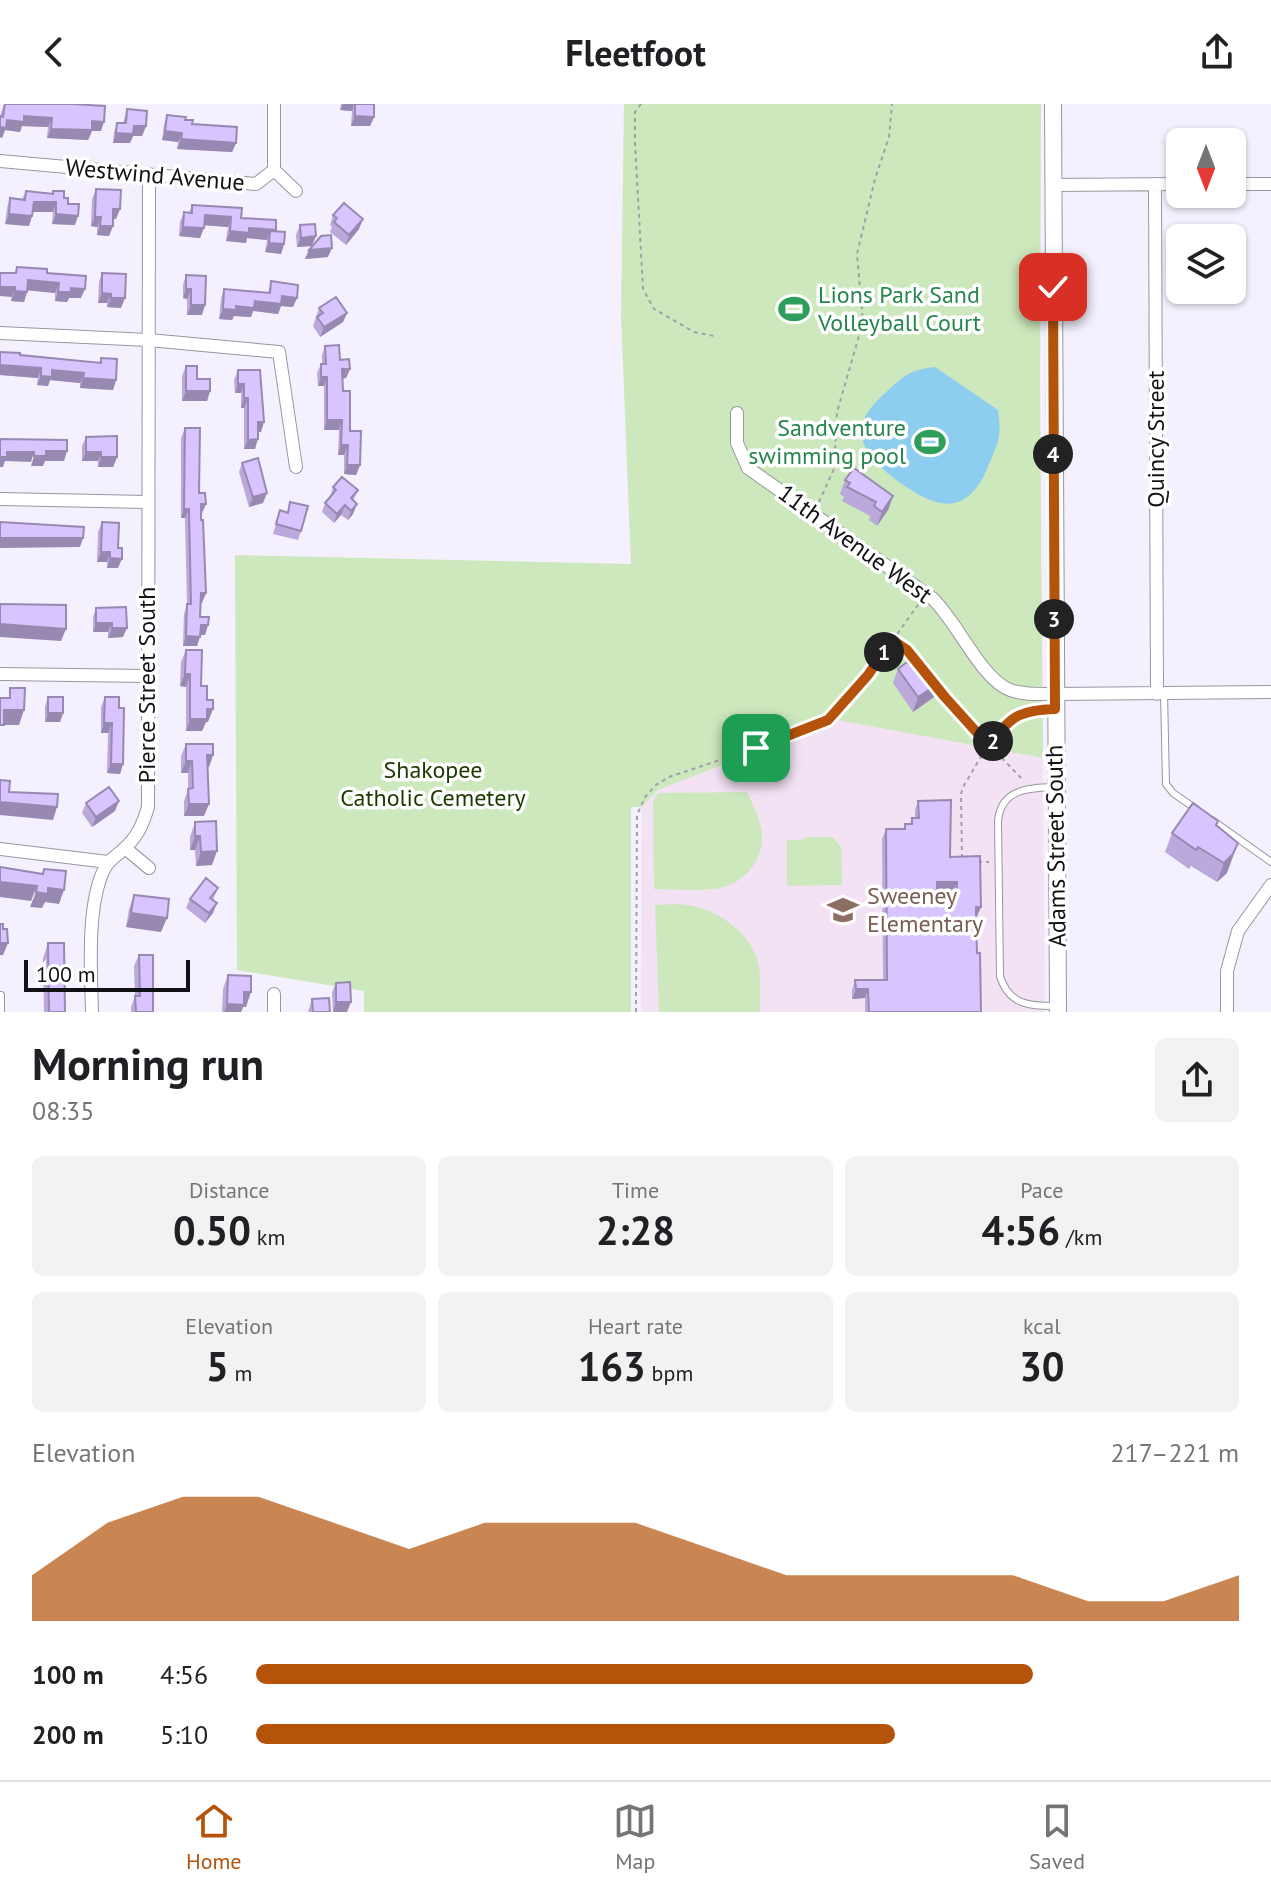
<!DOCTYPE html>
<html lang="en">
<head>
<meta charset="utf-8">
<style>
	:root { --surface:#fff; --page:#f2f2f2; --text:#202124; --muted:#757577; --line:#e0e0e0; --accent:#b45309 }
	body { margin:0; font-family:"PT Sans",sans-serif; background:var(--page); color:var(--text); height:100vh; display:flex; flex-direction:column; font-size:30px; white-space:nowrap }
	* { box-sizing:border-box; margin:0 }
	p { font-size:26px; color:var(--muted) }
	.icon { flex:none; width:44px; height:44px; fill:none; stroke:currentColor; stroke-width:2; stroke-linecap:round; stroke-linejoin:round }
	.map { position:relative; height:908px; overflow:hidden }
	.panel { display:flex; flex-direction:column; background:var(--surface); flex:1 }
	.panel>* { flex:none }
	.needle { width:52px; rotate:180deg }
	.fabs { position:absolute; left:1166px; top:24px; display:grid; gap:16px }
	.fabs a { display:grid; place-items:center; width:80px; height:80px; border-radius:12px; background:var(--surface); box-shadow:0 2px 6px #0004; font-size:40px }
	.scale { position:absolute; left:24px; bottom:20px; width:166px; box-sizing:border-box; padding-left:8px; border:4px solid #121115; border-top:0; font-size:22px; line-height:28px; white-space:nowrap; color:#121115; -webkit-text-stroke:6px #fff; paint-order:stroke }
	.pin { position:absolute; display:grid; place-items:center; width:68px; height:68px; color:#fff; margin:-34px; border-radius:16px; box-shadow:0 4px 12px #0006 }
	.km { position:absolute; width:40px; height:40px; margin:-20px; border-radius:50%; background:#222; color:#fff; font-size:22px; line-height:40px; text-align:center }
	.round { display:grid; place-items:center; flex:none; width:84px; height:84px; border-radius:12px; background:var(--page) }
	.headline { display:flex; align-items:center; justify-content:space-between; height:136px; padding:0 32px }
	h1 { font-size:44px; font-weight:800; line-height:60px }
	.figures { display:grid; grid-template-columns:repeat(3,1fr); gap:12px; height:136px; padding:8px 32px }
	.figures div { display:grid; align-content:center; border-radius:12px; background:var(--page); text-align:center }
	.figures b { font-size:40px; font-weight:800 }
	.figures small { font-size:22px; font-weight:400 }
	.figures p { font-size:22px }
	.chart { height:224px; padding:16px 32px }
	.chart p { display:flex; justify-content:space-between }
	.chart svg { width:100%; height:144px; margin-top:8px; fill:var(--accent); opacity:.7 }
	ul { padding:0 32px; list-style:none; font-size:26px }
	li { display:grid; grid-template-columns:128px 96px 1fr; align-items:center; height:60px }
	li i { height:20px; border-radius:10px; background:var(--accent) }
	header { display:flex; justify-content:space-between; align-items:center; height:104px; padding:0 32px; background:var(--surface); font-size:36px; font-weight:800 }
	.tabs { display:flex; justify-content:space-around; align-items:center; height:112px; border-top:2px solid var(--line); background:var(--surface); font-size:22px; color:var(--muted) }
	.tabs a { display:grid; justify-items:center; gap:4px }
	.tabs .on { color:var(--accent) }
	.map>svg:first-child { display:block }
	.education { fill:#f3e2f4 }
	.green { fill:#cee8bd }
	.water { fill:#8dcdf0 }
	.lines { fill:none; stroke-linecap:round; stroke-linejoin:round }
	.service-casing { stroke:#9996a1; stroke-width:8 }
	.minor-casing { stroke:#9996a1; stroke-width:14 }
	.tertiary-casing { stroke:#9996a1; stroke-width:18 }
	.path { stroke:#a29fa9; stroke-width:2; stroke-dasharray:4 4; stroke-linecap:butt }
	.service { stroke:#fff; stroke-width:6 }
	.minor { stroke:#fff; stroke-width:12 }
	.tertiary { stroke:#fff; stroke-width:16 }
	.wall { fill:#baa9da; fill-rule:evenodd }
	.shaded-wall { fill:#9789b2 }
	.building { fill:#d8c4fe; stroke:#9789b2; stroke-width:2; fill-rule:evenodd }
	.route-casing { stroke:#fff; stroke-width:16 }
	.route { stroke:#b45309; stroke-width:10 }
	.labels { text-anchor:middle; stroke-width:7; stroke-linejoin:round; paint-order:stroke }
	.street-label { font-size:24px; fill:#121115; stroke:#fff }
	.leisure-label { font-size:24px; fill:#27864d; stroke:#fff; text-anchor:start }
	.park-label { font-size:24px; fill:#1c3900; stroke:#fff }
	.education-label { font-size:24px; fill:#785e54; stroke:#fff; text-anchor:start }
</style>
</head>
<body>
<header><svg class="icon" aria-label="back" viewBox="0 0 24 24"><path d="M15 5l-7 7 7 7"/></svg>Fleetfoot<svg class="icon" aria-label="share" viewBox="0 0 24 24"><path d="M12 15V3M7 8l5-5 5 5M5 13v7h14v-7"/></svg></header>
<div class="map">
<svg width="1271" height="908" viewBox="0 0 1271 908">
	<rect width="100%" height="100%" fill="#f4f0fd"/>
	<path class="education" d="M837,616L1043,654L1045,908H641L642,703L658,686Z"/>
	<path class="green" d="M624,0H1041L1040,287L1043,654L837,616L658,686L642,703H631V908H364V887L237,866L235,451L631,460L621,211Z
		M747,688C753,701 761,716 762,730C764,760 740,783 712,785C693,787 673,785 654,785L653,697L659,689Z
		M806,733H833L841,743L842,781L787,782V736H801Z
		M655,801C665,801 676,799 686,801C718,804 754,831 759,863C761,878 760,894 760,908H659Z"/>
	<path class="water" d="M935,263L998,306C1002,335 998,338 987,365C966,414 935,404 899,378C864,353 844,325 883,291C903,273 907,266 935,263Z"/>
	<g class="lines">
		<defs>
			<path id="service" d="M1164,589L1166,680L1173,689L1196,705
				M1056,683C1030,684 1001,684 998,717L1000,872C1009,902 1031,902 1058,902
				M1212,716L1271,758
				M1,891V908"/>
			<path id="minor" d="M274,0V66
				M0,57L256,80L274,66L296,87
				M1155,80L1157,590
				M1232,80H1271
				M1052,81L1180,80
				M0,229L149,236L279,248L296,363
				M737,309V339L748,364L932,494C957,517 981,575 1010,586C1024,591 1040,590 1055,590L1271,588
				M0,395L147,398
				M0,570L148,572
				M125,744L149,764
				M0,745L108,758
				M274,890V908
				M92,908C91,868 86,796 106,762C111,754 118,751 124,745C138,732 143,720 148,703L149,70
				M1227,908V867L1238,827L1271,781"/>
			<path id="tertiary" d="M1053,0L1058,908"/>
		</defs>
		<use href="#service" class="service-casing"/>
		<use href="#minor" class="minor-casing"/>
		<use href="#tertiary" class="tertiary-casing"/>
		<path class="path" d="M641,0L635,8V39L643,185L654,205L694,228L714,232
			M819,398L834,365L837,308L863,218L857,150L875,75L889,33L892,0
			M893,537L907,546L916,556
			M937,583L962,613L1024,677
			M962,754L961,690L963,683C985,648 998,610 1043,606
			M978,758H989
			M636,908L637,711L645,693L656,681L669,673L756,644L828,616L868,571L920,498"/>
		<use href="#service" class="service"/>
		<use href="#minor" class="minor"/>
		<use href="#tertiary" class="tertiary"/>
	</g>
	<path class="wall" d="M4,0H73L101,27H92L88,36L47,34L48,23L22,22L20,28L5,26L2,34L0,33V12Z
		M341,0H374V13L370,22H351L352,7L340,6Z
		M127,5L146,22L142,32H133L130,39H113L114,28L117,19H123Z
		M167,11L185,16L236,39L232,48L177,45L178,38L162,36L164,21Z
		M96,85L116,115H113V122L109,132L97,131V123L91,122L92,95Z
		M26,87L52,89L53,87L64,94L68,100L75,121L52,120L53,108L36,107H33L29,122L5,120L7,104L10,94L22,95Z
		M192,101L241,114L275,127L284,140L281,150L265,148L267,136L247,134L246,139L226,137L228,123L204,121L200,134L179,132L180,118L184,108L189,109Z
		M333,111L359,125L346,141L330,128L332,123L330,121Z
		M300,121L313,141L328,153L305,155L312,142L297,143L296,131Z
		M17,163L47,169L81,194H69L67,198L55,197V189L27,186L24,198L11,197L15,169Z
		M102,169L121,204L107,203V199H98L99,178Z
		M186,171L202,211H187V195L183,194V181Z
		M271,177L293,203L281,202L278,210L253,207L251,213L234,212L232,216L219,215L221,195L224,185L268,189Z
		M319,204L347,209L343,218L320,233L313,222Z
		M325,242L350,265L346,274L342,275L343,287L350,327L360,361L356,371L344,370V351H338L339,326H324V282H318L317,269L321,260H322V251Z
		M0,248L99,259L101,254L116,276L113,286L80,284V279L50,276L48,282L37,281L38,274L0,271Z
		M186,262L210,287L207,297H182V272Z
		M238,266H260L261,328H258L255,345H244V304H241V289H235L234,276Z
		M185,324L199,389L206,400L202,409H201L202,499H201L200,513L208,521L205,531H200L197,542H183L184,510L187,500L185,414H181V334Z
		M86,333L117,353L113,363H98V357H82V342Z
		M242,359L263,399L249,403L239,368Z
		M845,376L893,392L888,406L877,422L869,416L870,412L842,397L844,393L840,390Z
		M333,383L358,386L353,397V410L348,416L341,411L334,419L322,408L325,399L330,393Z
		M290,398L301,427L298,436L273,430L280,406L287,408Z
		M102,418L118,444V464H107V458H97L98,428Z
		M96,504L123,533L108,534V528H93V513Z
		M186,546L201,582L208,618H206L202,627H186V583L180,582L181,558Z
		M898,565L934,593L913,608L893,579Z
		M48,593L63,609L60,618H45V603Z
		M105,593L119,604L123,660L120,670L107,669L108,629H101V603Z
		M186,640L213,651L209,663H207L204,712H184V697L188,686V669H181V652Z
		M918,697L950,753L981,803L977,812H976L977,849L981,908H865V894L852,895V886L855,876H883L882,735L886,725H903L905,720H910L912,714H915V706ZM937,788H953V797H937Z
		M86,699L115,707L92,723L82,709Z
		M1218,717L1217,721L1227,769L1217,778L1191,762L1189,765L1165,748L1172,729Z
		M195,718L212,761L196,762L195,746H190V733Z
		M218,784L213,796V809L205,819L186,804L190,795Z
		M134,791L161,828L126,823L129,805Z
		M48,839L65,908H44L43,854Z
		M139,851L153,908H131V903L135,892L134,862Z
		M228,871L246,903H243L241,908H222L223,885Z
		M336,879L347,908H333L332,888Z
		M312,895L330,908H308Z"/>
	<path class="shaded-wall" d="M343,0H354L352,7L340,6Z
		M24,12L52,14L48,23L22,22L20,28L5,26L2,34L0,33V23L7,16Z
		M355,12L374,13L370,22H351Z
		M92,17L104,18L101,27H92L88,36L47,34L51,25Z
		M134,22H146L142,32H133L130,39H113L116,29Z
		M165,27L182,29L178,38L162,36Z
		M181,35L236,39L232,48L177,45Z
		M34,98H56L53,108H30Z
		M113,105H120L116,115H110Z
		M9,110L32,112L29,122L5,120Z
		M56,110L78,112L75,121L52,120Z
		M205,111L231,113L228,123L201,121Z
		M95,113H101L97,123L91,122Z
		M363,115L359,125L346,141L349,131Z
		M100,122H113L109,132L97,131Z
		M183,123L204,124L200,134L179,132Z
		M249,124L276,126L270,127L267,136L247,134L246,139L226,137L230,127Z
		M316,132L312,142L297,143L301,134Z
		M269,139L284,140L281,150L265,148Z
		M332,144L328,153L305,155L309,146Z
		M28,176L59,179L55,189L25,186Z
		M0,183H15L12,193L0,192Z
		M71,184L85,185L81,194H69L67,198L55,197L58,188Z
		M186,185H191L187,195L183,194Z
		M15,187L27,188L24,198L11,197Z
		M102,189L111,190L107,199H98Z
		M282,192L297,194L293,203L281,202L278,210L253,207L251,213L234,212L232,216L219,215L223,205L255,197Z
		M111,194H125L121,204L107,203Z
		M191,201H205L202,211H187Z
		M347,209L343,218L320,233L324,223Z
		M0,261L41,264L38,274L0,271Z
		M342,265H350L346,274L339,275Z
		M52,266L84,269L80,279L50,276L48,282L37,281L41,272Z
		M321,273H327L324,282H318Z
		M83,274L116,276L113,286L80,284Z
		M238,280H244L241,289H235Z
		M186,287H210L207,297H182Z
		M244,294H248L244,304H241Z
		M327,316H342L339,326H324Z
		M258,318H264L261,328H255Z
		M258,335L255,345H244L248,336Z
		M341,341H348L344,351H338Z
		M46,347H67L64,357H45L43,362H31L34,352Z
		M7,348H34L31,358L5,357L3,363H0V353Z
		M86,348H101L98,357H82Z
		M101,353H117L113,363H98Z
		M347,361H360L356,371L344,370Z
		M267,389L263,399L249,403L253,393Z
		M893,392L888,406L877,422L882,408Z
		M201,400H206L202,409L197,410Z
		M357,400L353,410L348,416L351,407Z
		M345,401L341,411L334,419L337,410Z
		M184,405H189L185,414H181Z
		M0,434H83L80,443L0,444Z
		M101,448H110L107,458H97Z
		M110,454L122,455L118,464H107Z
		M201,489H206L202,499H198Z
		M96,519H112L108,528H93Z
		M0,520L66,525L61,537L0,533Z
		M201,521H208L205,531H197Z
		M112,524H127L123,533L108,534Z
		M186,532L200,533L197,542H183Z
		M185,570H190L186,583L180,582Z
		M939,579L934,593L913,608L918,593Z
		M207,605H213L208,618H206L202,627H186L190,615Z
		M4,606H24L19,621H0Z
		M48,609H63L60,618H45Z
		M104,619H112L108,629H101Z
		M207,651H213L209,663H202Z
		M186,657H192L188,669H181Z
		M111,660H123L120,670L107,669Z
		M119,697L115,707L92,723L96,713Z
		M0,698L57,703L53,716L0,711Z
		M189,700H209L204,712H184Z
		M195,732H200L195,746H190Z
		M1238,739L1227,769L1217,778L1224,759Z
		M217,747L212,761L196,762L201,748Z
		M0,778L37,782L31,797L0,793Z
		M937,778H957L953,788H934Z
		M48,784L64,786L59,800L45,798L42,804L30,803L36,788Z
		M217,799L213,809L205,819L209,809Z
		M976,803H981L977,812L973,813Z
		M131,809L167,814L161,828L126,823Z
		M0,839H8L3,851H0Z
		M856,885H868L865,894L852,895Z
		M244,888H251L246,903H243L241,908H224L227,900Z
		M336,898H351L347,908H333Z"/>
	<path class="building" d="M5,0H73L105,2L104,18L92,17V26L51,25L52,14L24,12V18L7,16L6,24L0,23V12L3,13Z
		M355,0H374V13L355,12Z
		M127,5L147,7L146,22H134L133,30L116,29L117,19H126Z
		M167,11L186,13L185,16H193L192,20L237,23L236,39L181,35L182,29L165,27Z
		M96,85L121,86L120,105H113V122H100L101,113H95Z
		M26,87L53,90V87H64V94H68V100H79L78,112L56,110V98H34L32,112L9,110L10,94L25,96Z
		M344,99L363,115L349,131L334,118L337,114L333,111Z
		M192,101L242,104L241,114L276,116V126L249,124V129L230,127L231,113L205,111L204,124L183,123L184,108L192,109Z
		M315,120L316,132L301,134L300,121Z
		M270,127L285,128L284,140L269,139Z
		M331,131L332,144L309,146L321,132Z
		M17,163L47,165V169L86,172L85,185L71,184V188H58L59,179L28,176L27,188L15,187V183H0V169H16Z
		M102,169L126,170L125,194H111V190L102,189Z
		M186,171L206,172L205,201H191V185H186Z
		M271,177L298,181L297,194L282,192L281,200L255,197L254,204L236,202V206L223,205L224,185L270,189Z
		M336,193L347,209L324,223L317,213L323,209L319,204Z
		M339,241L340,256L349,255L350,265H342L343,287H350V327H361L360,361H347L348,341H341L342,316H327V273H321V260H326L325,242Z
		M0,248L20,249V251L101,259V254L117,255L116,276L83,274L84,269L52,266V273L41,272V264L0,261Z
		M186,262H197V275H210V287H186Z
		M238,266H260L264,318H258V335L248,336V294H244V280H238Z
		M185,324H200L199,389H205L206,400H201V416H203L206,489H201L200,513H209L208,521H201L200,533L186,532L187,500H191L189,405H184Z
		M117,332V353H101V348H86V333Z
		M0,335L67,336V347H46V352H34V348H7V353H0Z
		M258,354L267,389L253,393L242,359Z
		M854,364L893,392L882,408L874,402L876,398L847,383L850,379L845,376Z
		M342,373L358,386L351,394L357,400L351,407L345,401L337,410L325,399L336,386L333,383Z
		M290,398L308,402L301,427L276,420L280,406L288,409Z
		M0,418L84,423L83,434H0Z
		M102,418L119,419L118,444H122V455L110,454V448H101Z
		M0,500L66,501V525L0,520Z
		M126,503L127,524H112V519H96V504Z
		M186,546H202L201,582H207V596H213V605H207V615H190V570H185Z
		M918,553L939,579L918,593L898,565L907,558L909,560Z
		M10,584H25L24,606H4V621H0V594H10Z
		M48,593H63V609H48Z
		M105,593H119V604H124L123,660H111L112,619H104Z
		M186,640H213V651H207L209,700H189L188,685L193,684L192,657H186Z
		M0,676L10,677L9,688L58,690L57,703L0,698Z
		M109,683L119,697L96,713L86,699Z
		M951,696L950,753L980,752L981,803H976V819L977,849H980L981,908H869L868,885H856L855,876H887L886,725H905V720H912V714H919L918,697ZM937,778H957V797H937Z
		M1193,699L1218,717L1216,721L1238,739L1233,750L1224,759L1198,743L1196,746L1172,729Z
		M216,717L217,747L201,748L200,732H195V718Z
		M0,763L43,770L44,765L66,767L64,786L48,784V790L36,788L37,782L0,778Z
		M206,774L218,784L210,794L217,799L209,809L190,795Z
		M134,791L169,795L167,814L131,809Z
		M0,820H3V825H7L8,839H0Z
		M48,839H64L65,908H49Z
		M139,851H153V908H136L135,892H140Z
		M228,871L251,872V888H244V901L227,900Z
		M350,878L351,898H336V879Z
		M329,894L330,908H313L312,895Z"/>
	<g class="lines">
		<defs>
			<path id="route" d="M756,644L828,616L868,571L892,536L907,546L944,592L989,642C1009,613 1019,606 1055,605L1053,183"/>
		</defs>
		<use href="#route" class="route-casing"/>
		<use href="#route" class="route"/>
	</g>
	<defs>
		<symbol id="stadium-bare" viewBox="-9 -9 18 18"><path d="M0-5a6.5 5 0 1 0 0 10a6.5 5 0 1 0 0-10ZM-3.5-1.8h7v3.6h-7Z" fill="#2e9e5b" stroke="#fff" stroke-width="2.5" paint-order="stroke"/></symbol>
		<symbol id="school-bare" viewBox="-9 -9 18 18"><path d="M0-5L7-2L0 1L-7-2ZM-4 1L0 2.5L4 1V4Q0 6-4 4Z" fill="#8d6e63" stroke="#fff" stroke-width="2.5" paint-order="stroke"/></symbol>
	</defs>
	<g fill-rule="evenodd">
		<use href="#stadium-bare" x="772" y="183" width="44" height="44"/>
		<use href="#stadium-bare" x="908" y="316" width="44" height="44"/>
		<use href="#school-bare" x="821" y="784" width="44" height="44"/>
	</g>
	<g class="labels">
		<g class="street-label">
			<text transform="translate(155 71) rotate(5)" y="8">Westwind Avenue</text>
			<text transform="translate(1156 335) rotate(-90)" y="8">Quincy Street</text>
			<text transform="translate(855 440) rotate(36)" y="8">11th Avenue West</text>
			<text transform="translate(147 581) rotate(-90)" y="8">Pierce Street South</text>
			<text transform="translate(1056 742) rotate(-91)" y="8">Adams Street South</text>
		</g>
		<g class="leisure-label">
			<text x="818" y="199">Lions Park Sand<tspan x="818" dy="28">Volleyball Court</tspan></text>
			<text x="906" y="332" text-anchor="end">Sandventure<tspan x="906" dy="28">swimming pool</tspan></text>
		</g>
		<g class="park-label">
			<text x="433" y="674">Shakopee<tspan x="433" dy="28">Catholic Cemetery</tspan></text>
		</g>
		<g class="education-label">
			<text x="867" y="800">Sweeney<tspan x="867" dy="28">Elementary</tspan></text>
		</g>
	</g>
</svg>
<div class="fabs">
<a><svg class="needle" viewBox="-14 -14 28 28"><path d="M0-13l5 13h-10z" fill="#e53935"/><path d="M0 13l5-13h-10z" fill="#757577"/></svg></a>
<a><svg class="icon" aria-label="layers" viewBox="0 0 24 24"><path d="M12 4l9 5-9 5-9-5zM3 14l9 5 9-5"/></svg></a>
</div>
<div class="scale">100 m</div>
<div class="pin" style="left:756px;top:644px;background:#1e9e55"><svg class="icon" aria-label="arrive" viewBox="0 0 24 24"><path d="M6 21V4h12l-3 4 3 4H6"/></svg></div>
<div class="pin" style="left:1053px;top:183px;background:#d93025"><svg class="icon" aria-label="check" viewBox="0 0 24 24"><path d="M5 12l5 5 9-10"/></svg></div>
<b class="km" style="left:884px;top:548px">1</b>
<b class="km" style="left:993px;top:637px">2</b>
<b class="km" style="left:1054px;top:515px">3</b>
<b class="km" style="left:1053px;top:350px">4</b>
</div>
<section class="panel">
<div class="headline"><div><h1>Morning run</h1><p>08:35</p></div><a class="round"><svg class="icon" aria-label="share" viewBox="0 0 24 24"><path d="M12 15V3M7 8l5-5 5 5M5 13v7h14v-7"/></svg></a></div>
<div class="figures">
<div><p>Distance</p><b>0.50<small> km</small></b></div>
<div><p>Time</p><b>2:28</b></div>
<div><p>Pace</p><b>4:56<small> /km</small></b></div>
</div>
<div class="figures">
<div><p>Elevation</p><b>5<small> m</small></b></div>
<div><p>Heart rate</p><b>163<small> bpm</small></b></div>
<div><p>kcal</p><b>30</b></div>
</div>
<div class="chart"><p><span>Elevation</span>217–221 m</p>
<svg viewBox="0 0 160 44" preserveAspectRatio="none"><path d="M0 44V30L10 14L20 6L30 6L40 14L50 22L60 14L70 14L80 14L90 22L100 30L110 30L120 30L130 30L140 38L150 38L160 30V44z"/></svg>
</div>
<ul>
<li><b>100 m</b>4:56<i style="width:79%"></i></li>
<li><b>200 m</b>5:10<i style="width:65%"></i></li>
</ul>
</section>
<nav class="tabs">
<a class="on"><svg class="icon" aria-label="home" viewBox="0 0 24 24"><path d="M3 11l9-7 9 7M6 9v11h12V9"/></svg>Home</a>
<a><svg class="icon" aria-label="map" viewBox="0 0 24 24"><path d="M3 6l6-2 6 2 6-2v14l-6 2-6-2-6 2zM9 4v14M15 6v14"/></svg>Map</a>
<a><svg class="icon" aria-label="saved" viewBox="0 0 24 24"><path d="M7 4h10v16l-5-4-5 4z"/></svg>Saved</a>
</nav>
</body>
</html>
